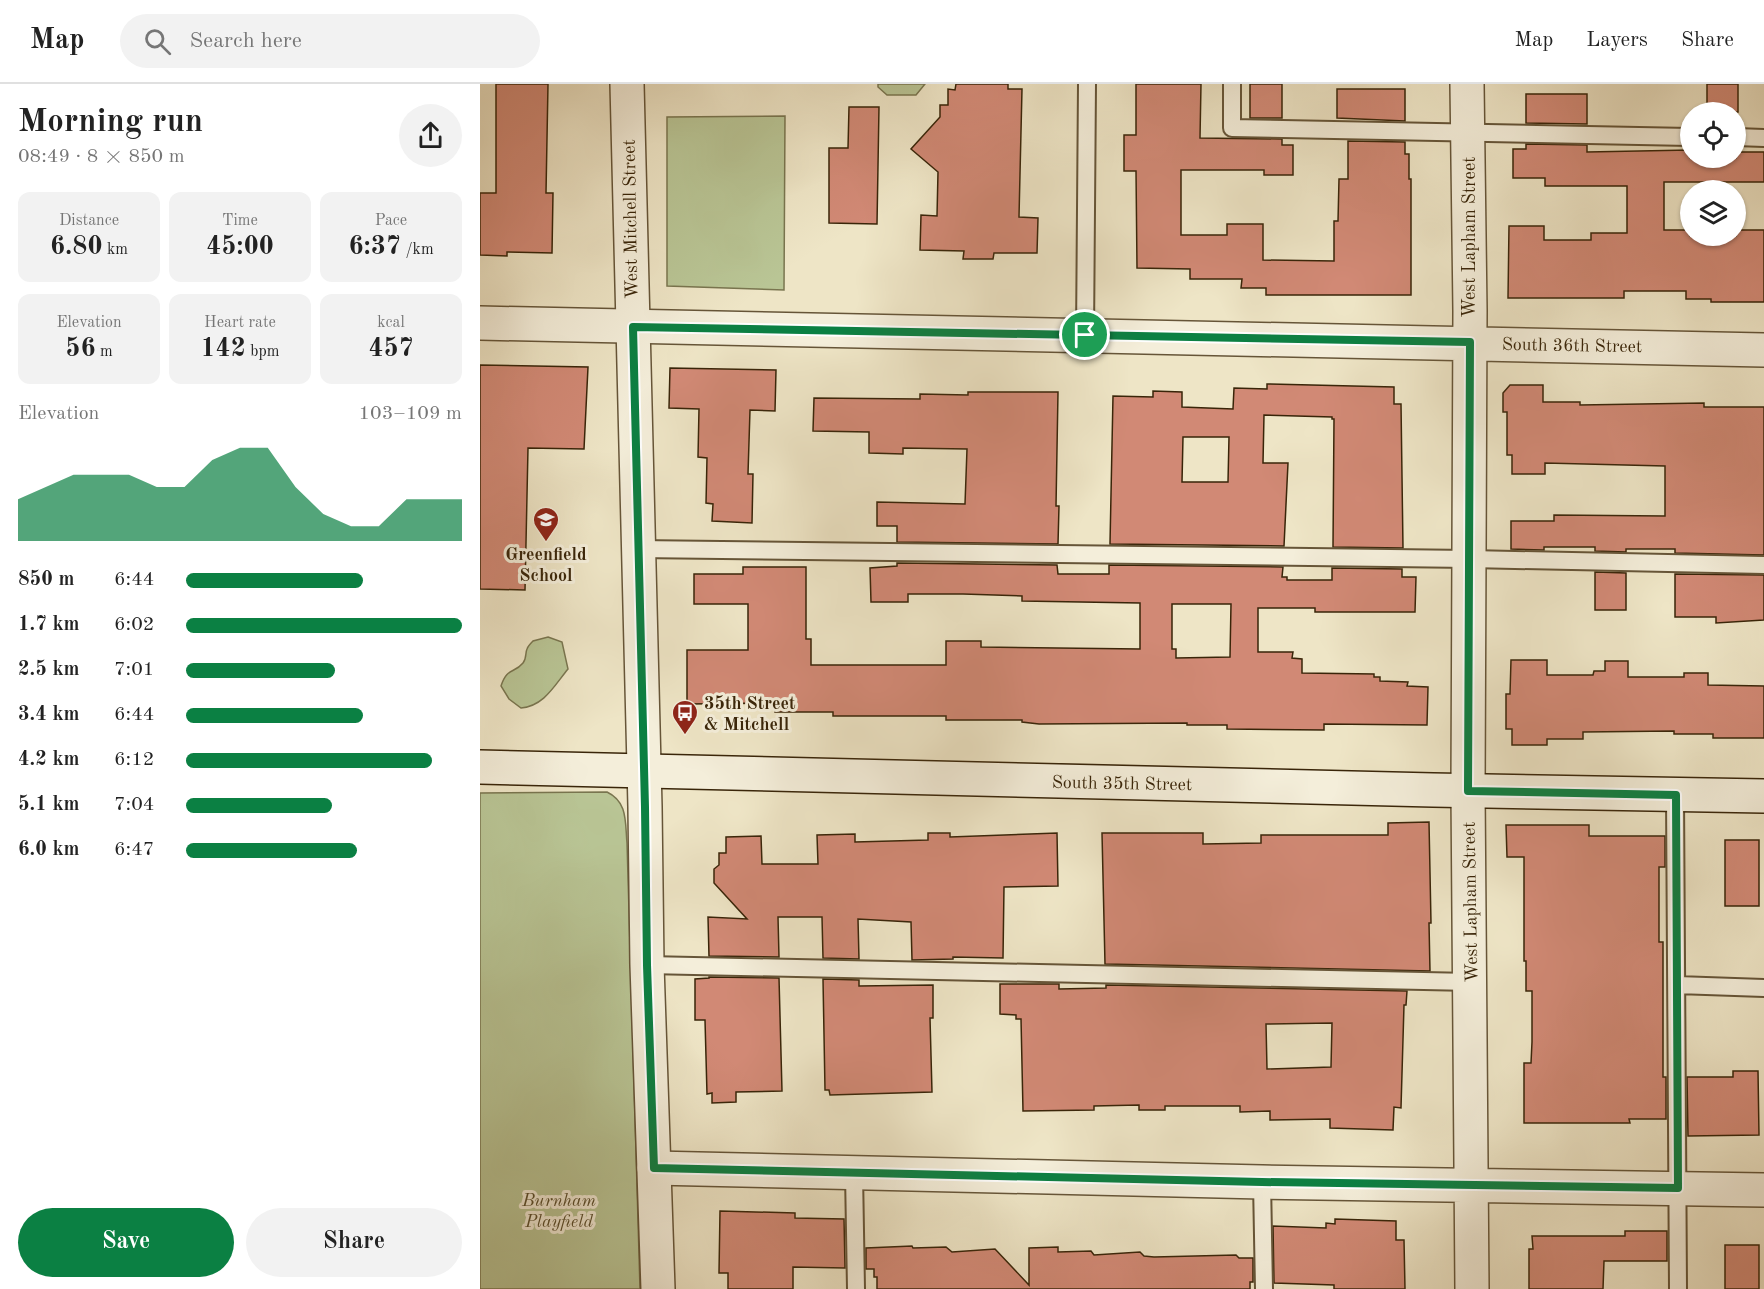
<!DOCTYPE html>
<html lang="en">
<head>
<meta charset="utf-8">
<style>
	:root { --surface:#fff; --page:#f2f2f2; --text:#222; --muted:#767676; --line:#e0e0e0; --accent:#0b8043 }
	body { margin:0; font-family:"Old Standard TT",serif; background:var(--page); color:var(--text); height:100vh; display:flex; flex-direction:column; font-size:22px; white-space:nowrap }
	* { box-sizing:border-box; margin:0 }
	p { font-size:20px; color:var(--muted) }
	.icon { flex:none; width:33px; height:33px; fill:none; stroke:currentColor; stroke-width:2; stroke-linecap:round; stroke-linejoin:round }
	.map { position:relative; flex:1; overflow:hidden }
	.panel { display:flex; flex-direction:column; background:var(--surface); width:480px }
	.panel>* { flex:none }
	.fabs { position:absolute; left:1200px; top:18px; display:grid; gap:12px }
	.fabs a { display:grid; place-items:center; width:66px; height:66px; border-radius:50%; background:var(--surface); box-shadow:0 2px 4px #0004; font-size:30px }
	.pin { position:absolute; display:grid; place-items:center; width:51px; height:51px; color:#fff; margin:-26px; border:3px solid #fff; border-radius:50%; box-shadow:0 2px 6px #0007 }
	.round { display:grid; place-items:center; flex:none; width:63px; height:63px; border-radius:32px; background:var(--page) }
	.headline { display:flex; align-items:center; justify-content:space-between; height:102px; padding:0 18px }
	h1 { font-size:33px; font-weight:700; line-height:45px }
	.stats { display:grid; grid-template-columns:repeat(3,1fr); gap:9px; height:102px; padding:6px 18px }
	.stats div { display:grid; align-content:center; border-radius:12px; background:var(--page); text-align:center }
	.stats b { font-size:26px; font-weight:700 }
	.stats small { font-size:16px; font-weight:400 }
	.stats p { font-size:16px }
	.chart { height:168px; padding:12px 18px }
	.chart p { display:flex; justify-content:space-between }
	.chart svg { width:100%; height:108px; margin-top:6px; fill:var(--accent); opacity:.7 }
	.button { display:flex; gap:12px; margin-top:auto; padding:12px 18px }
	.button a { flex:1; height:69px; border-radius:36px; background:var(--accent); color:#fff; font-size:24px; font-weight:700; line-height:69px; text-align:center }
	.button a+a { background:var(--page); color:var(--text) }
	ul { padding:0 18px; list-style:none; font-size:20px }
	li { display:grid; grid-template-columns:96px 72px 1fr; align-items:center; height:45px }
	li i { height:15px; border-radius:8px; background:var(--accent) }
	header { display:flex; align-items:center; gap:36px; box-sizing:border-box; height:84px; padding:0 30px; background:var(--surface); border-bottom:2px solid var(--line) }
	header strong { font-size:28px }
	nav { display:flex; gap:33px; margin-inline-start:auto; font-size:21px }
	.search { width:420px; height:54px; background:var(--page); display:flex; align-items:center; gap:15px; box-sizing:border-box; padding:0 21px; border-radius:33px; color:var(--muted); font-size:22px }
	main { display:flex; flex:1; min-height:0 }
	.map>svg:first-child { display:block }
	.green { fill:#b9c595; stroke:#79754f; stroke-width:1.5 }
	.building { fill:#d18975; stroke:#392509; stroke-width:1.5; fill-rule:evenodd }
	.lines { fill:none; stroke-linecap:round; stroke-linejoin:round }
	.service-casing { stroke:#665538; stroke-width:20 }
	.minor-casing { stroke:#665538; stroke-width:36 }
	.tertiary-casing { stroke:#665538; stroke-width:36 }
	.secondary-casing { stroke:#392509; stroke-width:36 }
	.service { stroke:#f4eeda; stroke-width:16 }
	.minor { stroke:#f4eeda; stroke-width:33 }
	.tertiary { stroke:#f4eeda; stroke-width:33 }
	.secondary { stroke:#f4eeda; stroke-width:33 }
	.route-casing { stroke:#fff; stroke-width:12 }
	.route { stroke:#0b8043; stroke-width:8 }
	.labels { text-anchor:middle; stroke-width:6; stroke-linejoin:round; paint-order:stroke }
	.street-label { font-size:18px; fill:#392509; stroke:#f4eeda }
	.poi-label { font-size:18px; font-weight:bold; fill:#392509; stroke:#f4eeda }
	.park-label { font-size:18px; font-style:italic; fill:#594d2c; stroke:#f4eeda }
</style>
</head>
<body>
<header>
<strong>Map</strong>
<div class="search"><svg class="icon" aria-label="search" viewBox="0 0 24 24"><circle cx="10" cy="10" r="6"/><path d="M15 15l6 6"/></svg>Search here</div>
<nav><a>Map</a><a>Layers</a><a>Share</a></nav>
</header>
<main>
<section class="panel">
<div class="headline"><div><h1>Morning run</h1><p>08:49 · 8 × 850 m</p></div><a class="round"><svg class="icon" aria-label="share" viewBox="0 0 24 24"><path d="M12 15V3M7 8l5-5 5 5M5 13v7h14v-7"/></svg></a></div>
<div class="stats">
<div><p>Distance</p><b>6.80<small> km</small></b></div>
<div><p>Time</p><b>45:00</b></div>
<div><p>Pace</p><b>6:37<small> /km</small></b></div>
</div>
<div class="stats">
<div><p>Elevation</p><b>56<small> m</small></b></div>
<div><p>Heart rate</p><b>142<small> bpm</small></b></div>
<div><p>kcal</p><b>457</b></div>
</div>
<div class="chart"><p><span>Elevation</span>103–109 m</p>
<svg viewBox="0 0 160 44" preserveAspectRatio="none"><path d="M0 44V27L10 22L20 17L30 17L40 17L50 22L60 22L70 11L80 6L90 6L100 22L110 33L120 38L130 38L140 27L150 27L160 27V44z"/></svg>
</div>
<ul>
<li><b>850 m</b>6:44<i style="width:64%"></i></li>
<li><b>1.7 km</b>6:02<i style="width:100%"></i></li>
<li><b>2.5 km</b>7:01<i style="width:54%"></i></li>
<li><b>3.4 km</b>6:44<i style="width:64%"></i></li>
<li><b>4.2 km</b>6:12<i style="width:89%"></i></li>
<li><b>5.1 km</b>7:04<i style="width:53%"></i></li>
<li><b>6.0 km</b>6:47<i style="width:62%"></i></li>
</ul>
<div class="button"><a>Save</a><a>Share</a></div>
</section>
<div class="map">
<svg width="1284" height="1205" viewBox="0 0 1284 1205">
	<rect width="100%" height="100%" fill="#eee5c6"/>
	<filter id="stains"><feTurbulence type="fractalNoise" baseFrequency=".00333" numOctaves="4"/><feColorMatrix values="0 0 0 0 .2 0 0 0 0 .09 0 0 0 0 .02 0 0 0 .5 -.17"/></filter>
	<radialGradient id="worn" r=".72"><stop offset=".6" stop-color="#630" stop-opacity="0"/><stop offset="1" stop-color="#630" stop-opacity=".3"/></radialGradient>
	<path class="green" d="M398,0H445L436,11H407L398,3Z
		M305,32L304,206L187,202V33Z
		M68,553L82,558L88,585C74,602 64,622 41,624L29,615L21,602C27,583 34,590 43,579C47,574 45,569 47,565C48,562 51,559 53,557Z
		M127,708C148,718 145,738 147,759L160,1205H0V709Z"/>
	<path class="building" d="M16,0H68L66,109H73L72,169L27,168V172L0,171V109H16Z
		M476,0H528V5H542L539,133L558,134L557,169H514L513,175H483L484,167L440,166L441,131L457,132L458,88L431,65L460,33V21H468V5L475,6Z
		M656,0H721L720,54L802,55V61H813V91H784V86H701V151H747V140H783V176L854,177V137H858L859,95H868V57L925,58V70H929V95H931V211H786V204H761L762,195H710V185L657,184L656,87H644V51H656Z
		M770,0H802V34H770Z
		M1227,0H1258V28H1227Z
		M857,5H925V37L857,34Z
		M1046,10H1107V40L1046,39Z
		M369,23H399L397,140L349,139V64H368Z
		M1046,60L1107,61V68L1210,66V74H1256V68H1284V98H1184V146H1210V152H1256V146H1284V218H1231V215H1206V207H1144V214H1028L1029,142H1064V156H1111V149H1147V102H1065V94H1033V65H1046Z
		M0,281L108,283L104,365L48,364L45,506L0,505Z
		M190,284L296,286L295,327L270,326L268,390H273L272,439L232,437L233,420L226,419L227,374L218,373L219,325L189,324Z
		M787,300L914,303V320H921L923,464L853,463L854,335H852V333L784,331L783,379H808L804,462L630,460L633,312L673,313V307L702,308V323L753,325L754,304L787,305ZM703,353H749L748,398H702Z
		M1030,301H1063V318H1100V321L1224,319V323H1284V471L1195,469V465H1146V468L1115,467V463H1064V466L1031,465V437H1074V431L1185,432V382L1065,379V390H1032V371H1027V328H1023V309Z
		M488,308H578L576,422H579L578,460L417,458V442H397V418L485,420L487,365L423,364V370L389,369V348L333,347L334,314L440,315V310L488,311Z
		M417,479L577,481L578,490H629V481L803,483L802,493H807V496H852V484L922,485V493H936L935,528H835V524H778V568H813L812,574L822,575V589L894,590V593H900V597L928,598L927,602L948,603L947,641L844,640V646L747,645V641H707V639L559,640L542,638V636H466V632H353V628H295V619L207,620V566H268V520H214V490H263V483H326V555H331V581H466V557H501V563L660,565V519L542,517V512L483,510H428V518H391L390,484L417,482ZM692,520H751L750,573L696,574V565H692Z
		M1115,488L1146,489V526H1115Z
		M1195,490L1284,491V536L1236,539V533H1195Z
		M1031,576H1067V591H1113L1114,587H1125V577H1148V593H1204V589H1228V601L1284,602V654H1233V650H1194V647L1103,648V655H1067V661H1032V645H1026V610H1030Z
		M949,738L951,839H949L950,887L625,880L622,749H723V760L781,759V751H908V739Z
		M1026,741H1109V752H1185V783H1179V858H1183V993H1186V1035H1149L1150,1039H1044V979H1051L1052,958V907H1046V877H1044V773H1027Z
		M448,749H470V753L577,749L578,802L524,803L523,874L473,873V875L432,876L431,838L378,835L379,875L343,874L342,833H298L299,873L229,872L228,833L267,835L234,799V785L239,781V769H246V753L281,752L282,780H338L337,751L375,750V758L448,756Z
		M1245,756H1279V822H1245Z
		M229,893L299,894L302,1007L256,1008V1018L232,1019V1009L227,1010L225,936H215V895L229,894Z
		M343,895L379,896V902L453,901V934H450L452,1008L350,1011L349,1006H345Z
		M520,900H579V905L626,904V901L927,907L926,921H924L921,1024L914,1023L913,1046L850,1044V1035L790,1036V1027L760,1028V1022H685V1026H659V1021L614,1022V1026L543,1027L541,935H536V931L520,930ZM852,939L851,983L787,985L786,940Z
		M1253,987H1278L1279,1051L1208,1052L1207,993H1253Z
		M240,1127L315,1129V1134L364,1135L365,1184L313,1183V1205H248V1189H239Z
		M855,1135L916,1137V1156H924L925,1205H854V1201L794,1199L793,1142L846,1144V1139L855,1140Z
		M1145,1147H1187V1177H1124L1123,1205H1049V1165H1053L1052,1152H1145Z
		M1245,1161H1279V1205H1245Z
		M432,1162L433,1164L466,1163L472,1168L515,1165L549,1201V1164L578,1163V1168L611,1167L614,1171L660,1168L664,1172L674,1173L756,1171L759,1174H773V1198H770V1205H397V1193H394V1185H386V1164Z"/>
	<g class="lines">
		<defs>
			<path id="service" d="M752,0V44L1210,53
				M1256,53L1284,54
				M605,251L607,0
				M157,465L990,475L1284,481
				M1195,711L1198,1205
				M167,881L991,898
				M1197,901L1284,904
				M374,1089L376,1205
				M782,1098L784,1205"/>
			<path id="minor" d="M987,0L990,227L988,707L992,1205
				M0,239L1284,266
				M174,1084L782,1098L1284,1106"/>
			<path id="tertiary" d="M147,0L165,723L167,881L178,1205"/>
			<path id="secondary" d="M0,683L953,706L1284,712"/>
		</defs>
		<use href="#service" class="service-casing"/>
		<use href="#minor" class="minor-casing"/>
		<use href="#tertiary" class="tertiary-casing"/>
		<use href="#secondary" class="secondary-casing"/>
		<use href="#service" class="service"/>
		<use href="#minor" class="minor"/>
		<use href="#tertiary" class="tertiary"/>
		<use href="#secondary" class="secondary"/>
	</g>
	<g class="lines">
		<defs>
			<path id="route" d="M153,243L990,258L988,707L1196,711L1198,1104L782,1098L174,1084L167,881L165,723Z"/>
		</defs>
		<use href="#route" class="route-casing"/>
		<use href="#route" class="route"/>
	</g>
	<defs>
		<symbol id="school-pin" viewBox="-11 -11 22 30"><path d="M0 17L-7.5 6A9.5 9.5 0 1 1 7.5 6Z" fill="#8f2418" stroke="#f4eeda"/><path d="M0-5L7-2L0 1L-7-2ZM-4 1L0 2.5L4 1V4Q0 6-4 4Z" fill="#fff"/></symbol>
		<symbol id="bus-pin" viewBox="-11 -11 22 30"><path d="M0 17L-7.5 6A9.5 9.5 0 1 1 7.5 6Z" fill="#8f2418" stroke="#f4eeda"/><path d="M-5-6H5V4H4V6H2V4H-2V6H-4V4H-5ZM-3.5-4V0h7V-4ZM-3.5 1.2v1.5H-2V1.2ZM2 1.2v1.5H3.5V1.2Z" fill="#fff"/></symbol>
	</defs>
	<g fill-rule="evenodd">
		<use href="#school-pin" x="51" y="421" width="30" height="40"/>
		<use href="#bus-pin" x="190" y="614" width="30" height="40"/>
	</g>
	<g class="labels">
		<g class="street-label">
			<text transform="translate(150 135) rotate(-91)" y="6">West Mitchell Street</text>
			<text transform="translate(989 153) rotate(-90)" y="6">West Lapham Street</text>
			<text transform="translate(1092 261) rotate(1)" y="6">South 36th Street</text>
			<text transform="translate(642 699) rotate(1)" y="6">South 35th Street</text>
			<text transform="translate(990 818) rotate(-91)" y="6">West Lapham Street</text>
		</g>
		<g class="poi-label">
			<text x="66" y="476">Greenfield<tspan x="66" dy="21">School</tspan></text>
			<text x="224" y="625" text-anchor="start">35th Street<tspan x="224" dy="21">&amp; Mitchell</tspan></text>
		</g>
		<g class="park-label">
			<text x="79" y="1122">Burnham<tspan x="79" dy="21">Playfield</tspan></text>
		</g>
	</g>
	<rect width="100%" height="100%" filter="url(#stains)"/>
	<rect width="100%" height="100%" fill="url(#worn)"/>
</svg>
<div class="fabs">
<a><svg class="icon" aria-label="locate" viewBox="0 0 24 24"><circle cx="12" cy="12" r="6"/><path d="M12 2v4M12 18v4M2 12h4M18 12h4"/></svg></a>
<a><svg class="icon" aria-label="layers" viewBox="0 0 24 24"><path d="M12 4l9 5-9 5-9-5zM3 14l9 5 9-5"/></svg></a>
</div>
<div class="pin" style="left:605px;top:251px;background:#1e9e55"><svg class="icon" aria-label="arrive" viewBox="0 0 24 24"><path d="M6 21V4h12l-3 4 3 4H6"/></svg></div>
</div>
</main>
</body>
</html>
